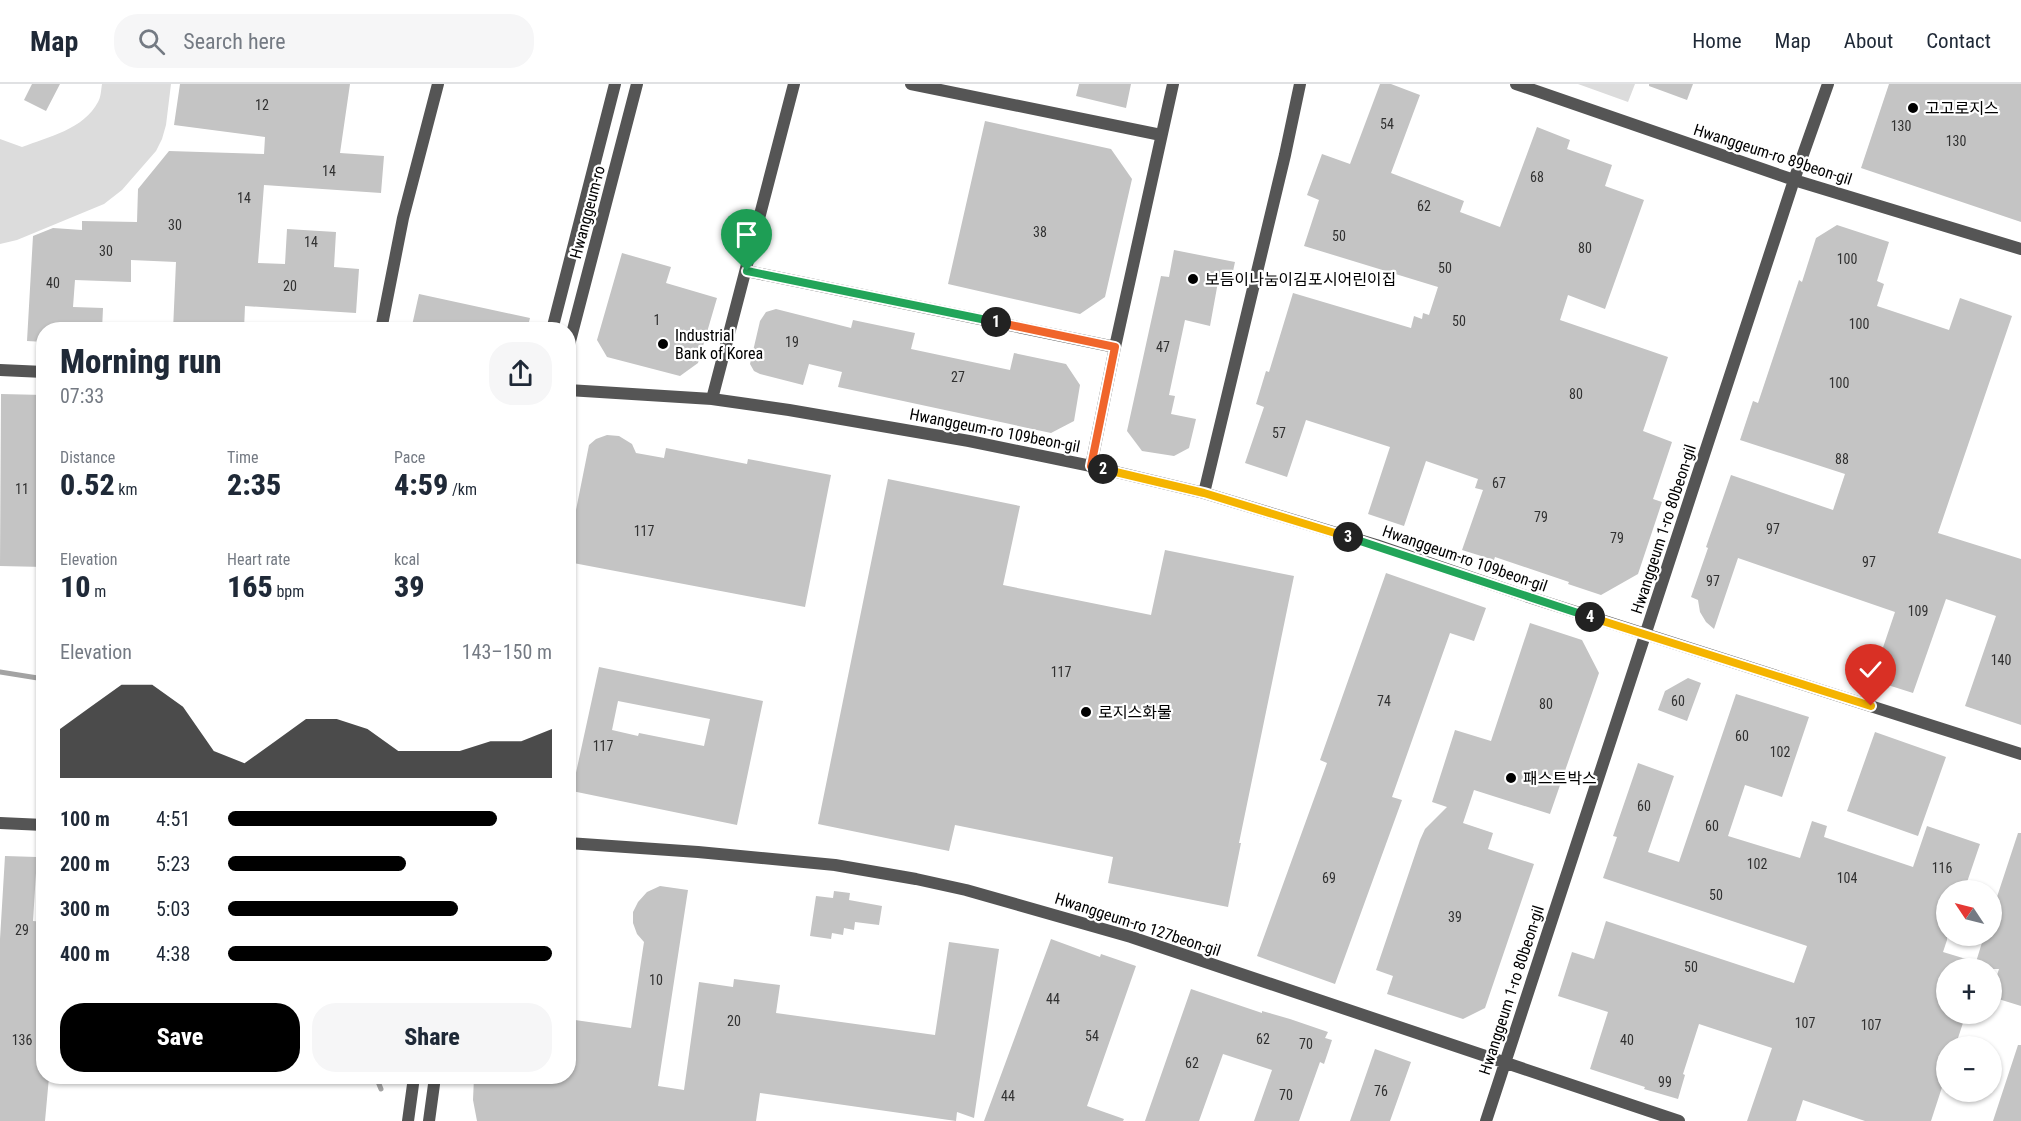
<!DOCTYPE html>
<html lang="en">
<head>
<meta charset="utf-8">
<style>
	:root { --surface:#fff; --page:#f6f6f7; --text:#1f2937; --muted:#747a83; --line:#e0e1e3; --accent:#000 }
	body { margin:0; font-family:"Roboto Condensed","Noto Sans KR",sans-serif; background:var(--page); color:var(--text); height:100vh; display:flex; flex-direction:column; font-size:22px; white-space:nowrap }
	* { box-sizing:border-box; margin:0 }
	p { font-size:20px; color:var(--muted) }
	.icon { flex:none; width:33px; height:33px; fill:none; stroke:currentColor; stroke-width:2; stroke-linecap:round; stroke-linejoin:round }
	.map { position:relative; flex:1; overflow:hidden }
	.drawer { position:absolute; left:36px; top:238px; width:540px; height:762px; display:flex; flex-direction:column; background:var(--surface); border-radius:24px; box-shadow:0 2px 4px #0004 }
	.drawer>* { flex:none }
	.needle { width:39px; rotate:305deg }
	.tools { position:absolute; left:1936px; top:796px; display:grid; gap:12px }
	.tools a { display:grid; place-items:center; width:66px; height:66px; border-radius:50%; background:var(--surface); box-shadow:0 2px 4px #0004; font-size:30px }
	.pin { position:absolute; display:grid; place-items:center; width:51px; height:51px; color:#fff; margin:-62px -26px; border-radius:50% 50% 50% 0; rotate:-45deg; box-shadow:0 0 6px #0007 }
	.pin .icon { rotate:45deg }
	.km { position:absolute; width:30px; height:30px; margin:-15px; border-radius:50%; background:#222; color:#fff; font-size:16px; line-height:30px; text-align:center }
	.round { display:grid; place-items:center; flex:none; width:63px; height:63px; border-radius:24px; background:var(--page) }
	.summary { display:flex; align-items:center; justify-content:space-between; height:102px; padding:0 24px }
	h1 { font-size:33px; font-weight:800; line-height:45px }
	.figures { display:grid; grid-template-columns:repeat(3,1fr); gap:9px; height:102px; padding:6px 24px }
	.figures div { display:grid; align-content:center }
	.figures b { font-size:30px; font-weight:800 }
	.figures small { font-size:16px; font-weight:400 }
	.figures p { font-size:16px }
	.chart { height:168px; padding:12px 24px }
	.chart p { display:flex; justify-content:space-between }
	.chart svg { width:100%; height:108px; margin-top:6px; fill:var(--accent); opacity:.7 }
	.button { display:flex; gap:12px; margin-top:auto; padding:12px 24px }
	.button a { flex:1; height:69px; border-radius:24px; background:var(--accent); color:#fff; font-size:24px; font-weight:800; line-height:69px; text-align:center }
	.button a+a { background:var(--page); color:var(--text) }
	ul { padding:0 24px; list-style:none; font-size:20px }
	li { display:grid; grid-template-columns:96px 72px 1fr; align-items:center; height:45px }
	li i { height:15px; border-radius:8px; background:var(--accent) }
	header { display:flex; align-items:center; gap:36px; box-sizing:border-box; height:84px; padding:0 30px; background:var(--surface); border-bottom:2px solid var(--line) }
	header strong { font-size:28px }
	nav { display:flex; gap:33px; margin-inline-start:auto; font-size:21px }
	.search { width:420px; height:54px; background:var(--page); display:flex; align-items:center; gap:15px; box-sizing:border-box; padding:0 21px; border-radius:24px; color:var(--muted); font-size:22px }
	.map>svg:first-child { display:block }
	.green { fill:#dcdcdc }
	.lines { fill:none; stroke-linecap:round; stroke-linejoin:round }
	.stream { stroke:#a3a3a3; stroke-width:5 }
	.building { fill:#c4c4c4; fill-rule:evenodd }
	.minor { stroke:#555; stroke-width:12 }
	.tertiary { stroke:#555; stroke-width:12 }
	.split-1-casing { stroke:#fff; stroke-width:12 }
	.split-2-casing { stroke:#fff; stroke-width:12 }
	.split-3-casing { stroke:#fff; stroke-width:12 }
	.split-4-casing { stroke:#fff; stroke-width:12 }
	.split-5-casing { stroke:#fff; stroke-width:12 }
	.split-1 { stroke:#22a559; stroke-width:8 }
	.split-2 { stroke:#f0652b; stroke-width:8 }
	.split-3 { stroke:#f5b400; stroke-width:8 }
	.split-4 { stroke:#22a559; stroke-width:8 }
	.split-5 { stroke:#f5b400; stroke-width:8 }
	.poi-dot { fill:#000; stroke:#fff; stroke-width:2 }
	.labels { text-anchor:middle; stroke-width:4.5; stroke-linejoin:round; paint-order:stroke }
	.number-label { font-size:14px; fill:#313131 }
	.poi-label { font-size:16px; fill:#000; stroke:#fff; text-anchor:start }
	.street-label { font-size:16px; fill:#000; stroke:#fff }
</style>
</head>
<body>
<header>
<strong>Map</strong>
<div class="search"><svg class="icon" aria-label="search" viewBox="0 0 24 24"><circle cx="10" cy="10" r="6"/><path d="M15 15l6 6"/></svg>Search here</div>
<nav><a>Home</a><a>Map</a><a>About</a><a>Contact</a></nav>
</header>
<div class="map">
<svg width="2021" height="1037" viewBox="0 0 2021 1037">
	<rect width="100%" height="100%" fill="#fff"/>
	<path class="green" d="M102,0H171L166,41L162,55L156,67L122,106L104,120L17,156L0,160V55L22,63C48,53 84,45 98,18C101,13 101,6 102,0Z
		M1578,0H1635L1628,18Z"/>
	<g class="lines">
		<path class="stream" d="M0,588L44,595
			M376,993L381,1005"/>
	</g>
	<path class="building" d="M32,0H60L46,27L24,16Z
		M180,0H350L340,69L384,72L381,109L264,101L258,179L285,180L287,145L336,148L334,183L359,185L356,229L245,222L244,246H173L176,178L131,176V198L75,196L73,223L103,224L102,246H44V258L27,257L33,152L53,144L82,146V137L137,138L138,105L169,67L264,70L265,53L174,41Z
		M1079,0H1131L1126,24L1076,12Z
		M1380,0H1391L1420,11L1391,89L1464,117L1460,128L1500,143L1537,43L1570,56L1567,65L1612,81L1605,102L1644,116L1605,225L1568,211L1560,236L1668,273L1643,347L1672,358L1653,415L1662,418L1638,490L1601,511L1568,500L1569,498L1495,473L1494,476L1462,466L1483,406L1475,404L1478,395L1426,377L1404,442L1368,430L1390,363L1306,336L1287,393L1245,379L1264,323L1256,320L1266,287L1269,288L1293,209L1411,244L1414,232L1422,235L1423,229L1429,231L1438,203L1304,162L1319,116L1307,111L1322,70L1350,80Z
		M1649,0H1693L1687,16L1649,2Z
		M1889,0H2021V138L1861,84Z
		M985,37L1111,65L1132,95L1105,213L1080,230L948,200Z
		M1837,141L1889,158L1877,197L1884,200L1877,222L1949,246L1960,214L2012,232L1938,449L2021,475V641L1965,622L1996,532L1946,515L1913,609L1872,596L1895,528L1738,474L1714,545L1706,538L1700,528L1698,516L1691,513L1708,464L1706,463L1731,391L1833,426L1845,390L1740,356L1753,317L1758,319L1799,196L1802,198L1816,154Z
		M1174,166L1235,178L1230,201L1218,198L1210,242L1185,236L1169,311L1175,312L1171,330L1196,335L1189,364L1174,372L1142,367L1127,347L1161,192L1169,193Z
		M622,169L671,183L666,199L717,214L698,279L680,292L607,273L597,256Z
		M419,210L530,234L527,246H411Z
		M776,225L851,244L853,236L915,249L911,265L1010,286L1014,269L1066,280L1080,301L1074,337L1051,349L838,303L842,288L809,280L803,301L760,290L754,287L750,280L760,237L766,228Z
		M1,310L44,311V483L0,482Z
		M607,351L619,352L632,360L636,369L664,374L666,364L747,380L748,375L831,391L805,523L568,478V466L589,361L596,355Z
		M888,395L1020,422L1003,501L1151,531L1165,466L1294,492L1239,759H1241L1228,823L1108,799L1113,773L955,741L949,767L818,740Z
		M1386,489L1486,524L1474,557L1450,549L1392,713L1402,716L1335,900L1257,872L1327,679L1320,676Z
		M1530,539L1582,556L1599,589L1550,730L1474,706L1463,739L1493,749L1488,765L1534,780L1485,924L1463,935L1387,910L1393,892L1376,886L1420,756L1425,745L1447,723L1432,718L1455,646L1491,657Z
		M599,583L763,617L737,741L572,707ZM618,617L710,635L704,662L639,649L638,652L612,646Z
		M1688,594L1701,599L1687,637L1658,626L1665,607Z
		M1736,610L1809,633L1782,713L1745,701L1728,752L1800,774L1812,737L1827,742L1824,753L1913,783L1927,742L1980,760L1964,807H1947V856L1943,868L1976,878L1984,852H1992V828L2018,749H2021V922L1992,913V906L1999,885H1947V930H1966L1955,963H1947V988L1931,1037H1865L1803,1016L1796,1037H1747L1772,964L1699,940L1683,990L1685,991L1678,1015L1644,1005L1645,1003L1590,985L1608,928L1558,912L1572,868L1594,875L1606,837L1794,899L1807,862L1603,794L1617,753L1613,752L1638,679L1674,692L1648,768L1679,778Z
		M1875,648L1946,673L1918,752L1847,727Z
		M5,772L37,773L33,837L44,838V993H49L45,1037H0V855Z
		M660,802L688,806L658,1002L684,1006L699,898L733,903L734,895L780,901L776,929L935,951L949,858L999,865L974,1034L957,1028L956,1037L760,1009L756,1037H477L473,1016L474,993H568V935L631,944L644,858L637,850L633,839V828L638,818L647,808Z
		M834,807L850,809L849,816L882,822L879,841L855,838L854,846L844,844L843,851L832,849L831,855L810,852L816,812L833,814Z
		M1051,855L1100,873L1101,870L1136,882L1087,1022L1124,1035L1123,1037H984Z
		M1191,905L1262,929V927L1290,935L1328,948L1325,954L1332,956L1324,980L1320,978L1299,1037H1254L1272,986L1223,970L1199,1037H1145Z
		M2018,961H2021V1037H1993Z
		M1375,965L1411,978L1390,1037H1350Z"/>
	<g class="lines">
		<path class="minor" d="M911,0L1161,51
			M1516,0L1794,96L2021,165
			M747,187L1115,263
			M381,246L403,134L438,0
			M0,286L44,288
			M568,306L712,315L789,326L969,357L1091,382L1204,409L1376,461L1529,513L2021,670
			M712,315L794,0
			M1091,382L1115,263L1173,0
			M1204,409L1285,71L1300,0
			M0,739L44,741
			M568,759L698,768L835,781L916,795L966,806L1131,853L1679,1037
			M1486,1037L1794,96L1828,0"/>
		<path class="tertiary" d="M552,246L615,0
			M568,265L637,0
			M408,1037L414,993
			M429,1037L435,993"/>
	</g>
	<g class="lines">
		<defs>
			<path id="split-1" d="M747,187L996,238"/>
			<path id="split-2" d="M996,238L1115,263L1091,382L1103,385"/>
			<path id="split-3" d="M1103,385L1204,409L1348,453"/>
			<path id="split-4" d="M1348,453L1590,533"/>
			<path id="split-5" d="M1590,533L1871,622"/>
		</defs>
		<use href="#split-1" class="split-1-casing"/>
		<use href="#split-2" class="split-2-casing"/>
		<use href="#split-3" class="split-3-casing"/>
		<use href="#split-4" class="split-4-casing"/>
		<use href="#split-5" class="split-5-casing"/>
		<use href="#split-1" class="split-1"/>
		<use href="#split-2" class="split-2"/>
		<use href="#split-3" class="split-3"/>
		<use href="#split-4" class="split-4"/>
		<use href="#split-5" class="split-5"/>
	</g>
	<g class="poi-dot">
		<circle cx="1913" cy="24" r="6"/>
		<circle cx="1193" cy="195" r="6"/>
		<circle cx="663" cy="260" r="6"/>
		<circle cx="1086" cy="628" r="6"/>
		<circle cx="1511" cy="694" r="6"/>
	</g>
	<g class="labels">
		<g class="number-label">
			<text x="262" y="26">12</text>
			<text x="1387" y="45">54</text>
			<text x="1901" y="47">130</text>
			<text x="1956" y="62">130</text>
			<text x="329" y="92">14</text>
			<text x="1537" y="98">68</text>
			<text x="244" y="119">14</text>
			<text x="1424" y="127">62</text>
			<text x="175" y="146">30</text>
			<text x="1040" y="153">38</text>
			<text x="1339" y="157">50</text>
			<text x="311" y="163">14</text>
			<text x="1585" y="169">80</text>
			<text x="106" y="172">30</text>
			<text x="1847" y="180">100</text>
			<text x="1445" y="189">50</text>
			<text x="53" y="204">40</text>
			<text x="290" y="207">20</text>
			<text x="657" y="241">1</text>
			<text x="1459" y="242">50</text>
			<text x="1859" y="245">100</text>
			<text x="792" y="263">19</text>
			<text x="1163" y="268">47</text>
			<text x="958" y="298">27</text>
			<text x="1839" y="304">100</text>
			<text x="1576" y="315">80</text>
			<text x="1279" y="354">57</text>
			<text x="1842" y="380">88</text>
			<text x="1499" y="404">67</text>
			<text x="22" y="410">11</text>
			<text x="1541" y="438">79</text>
			<text x="1773" y="450">97</text>
			<text x="644" y="452">117</text>
			<text x="1617" y="459">79</text>
			<text x="1869" y="483">97</text>
			<text x="1713" y="502">97</text>
			<text x="1918" y="532">109</text>
			<text x="2001" y="581">140</text>
			<text x="1061" y="593">117</text>
			<text x="1384" y="622">74</text>
			<text x="1678" y="622">60</text>
			<text x="1546" y="625">80</text>
			<text x="1742" y="657">60</text>
			<text x="603" y="667">117</text>
			<text x="1780" y="673">102</text>
			<text x="1644" y="727">60</text>
			<text x="1712" y="747">60</text>
			<text x="1757" y="785">102</text>
			<text x="1942" y="789">116</text>
			<text x="1329" y="799">69</text>
			<text x="1847" y="799">104</text>
			<text x="1716" y="816">50</text>
			<text x="1455" y="838">39</text>
			<text x="22" y="851">29</text>
			<text x="1691" y="888">50</text>
			<text x="656" y="901">10</text>
			<text x="1053" y="920">44</text>
			<text x="734" y="942">20</text>
			<text x="1805" y="944">107</text>
			<text x="1871" y="946">107</text>
			<text x="1092" y="957">54</text>
			<text x="1263" y="960">62</text>
			<text x="22" y="961">136</text>
			<text x="1627" y="961">40</text>
			<text x="1306" y="965">70</text>
			<text x="1192" y="984">62</text>
			<text x="1665" y="1003">99</text>
			<text x="1381" y="1012">76</text>
			<text x="1286" y="1016">70</text>
			<text x="1008" y="1017">44</text>
		</g>
		<g class="poi-label">
			<text x="1925" y="30">고고로지스</text>
			<text x="1205" y="201">보듬이나눔이김포시어린이집</text>
			<text x="675" y="257">Industrial<tspan x="675" dy="18">Bank of Korea</tspan></text>
			<text x="1098" y="634">로지스화물</text>
			<text x="1523" y="700">패스트박스</text>
		</g>
		<g class="street-label">
			<text transform="translate(1773 70) rotate(18)" y="6">Hwanggeum-ro 89beon-gil</text>
			<text transform="translate(587 128) rotate(-75)" y="6">Hwanggeum-ro</text>
			<text transform="translate(995 346) rotate(11)" y="6">Hwanggeum-ro 109beon-gil</text>
			<text transform="translate(1663 445) rotate(-72)" y="6">Hwanggeum 1-ro 80beon-gil</text>
			<text transform="translate(1465 474) rotate(19)" y="6">Hwanggeum-ro 109beon-gil</text>
			<text transform="translate(1138 840) rotate(18)" y="6">Hwanggeum-ro 127beon-gil</text>
			<text transform="translate(1511 906) rotate(-72)" y="6">Hwanggeum 1-ro 80beon-gil</text>
		</g>
	</g>
</svg>
<div class="tools">
<a><svg class="needle" viewBox="-14 -14 28 28"><path d="M0-13l5 13h-10z" fill="#e53935"/><path d="M0 13l5-13h-10z" fill="#747a83"/></svg></a>
<a>+</a>
<a>−</a>
</div>
<div class="pin" style="left:747px;top:187px;background:#1e9e55"><svg class="icon" aria-label="arrive" viewBox="0 0 24 24"><path d="M6 21V4h12l-3 4 3 4H6"/></svg></div>
<div class="pin" style="left:1871px;top:622px;background:#d93025"><svg class="icon" aria-label="check" viewBox="0 0 24 24"><path d="M5 12l5 5 9-10"/></svg></div>
<b class="km" style="left:996px;top:238px">1</b>
<b class="km" style="left:1103px;top:385px">2</b>
<b class="km" style="left:1348px;top:453px">3</b>
<b class="km" style="left:1590px;top:533px">4</b>
<section class="drawer">
<div class="summary"><div><h1>Morning run</h1><p>07:33</p></div><a class="round"><svg class="icon" aria-label="share" viewBox="0 0 24 24"><path d="M12 15V3M7 8l5-5 5 5M5 13v7h14v-7"/></svg></a></div>
<div class="figures">
<div><p>Distance</p><b>0.52<small> km</small></b></div>
<div><p>Time</p><b>2:35</b></div>
<div><p>Pace</p><b>4:59<small> /km</small></b></div>
</div>
<div class="figures">
<div><p>Elevation</p><b>10<small> m</small></b></div>
<div><p>Heart rate</p><b>165<small> bpm</small></b></div>
<div><p>kcal</p><b>39</b></div>
</div>
<div class="chart"><p><span>Elevation</span>143–150 m</p>
<svg viewBox="0 0 160 44" preserveAspectRatio="none"><path d="M0 44V24L10 15L20 6L30 6L40 15L50 33L60 38L70 29L80 20L90 20L100 24L110 33L120 33L130 33L140 29L150 29L160 24V44z"/></svg>
</div>
<ul>
<li><b>100 m</b>4:51<i style="width:83%"></i></li>
<li><b>200 m</b>5:23<i style="width:55%"></i></li>
<li><b>300 m</b>5:03<i style="width:71%"></i></li>
<li><b>400 m</b>4:38<i style="width:100%"></i></li>
</ul>
<div class="button"><a>Save</a><a>Share</a></div>
</section>
</div>
</body>
</html>
